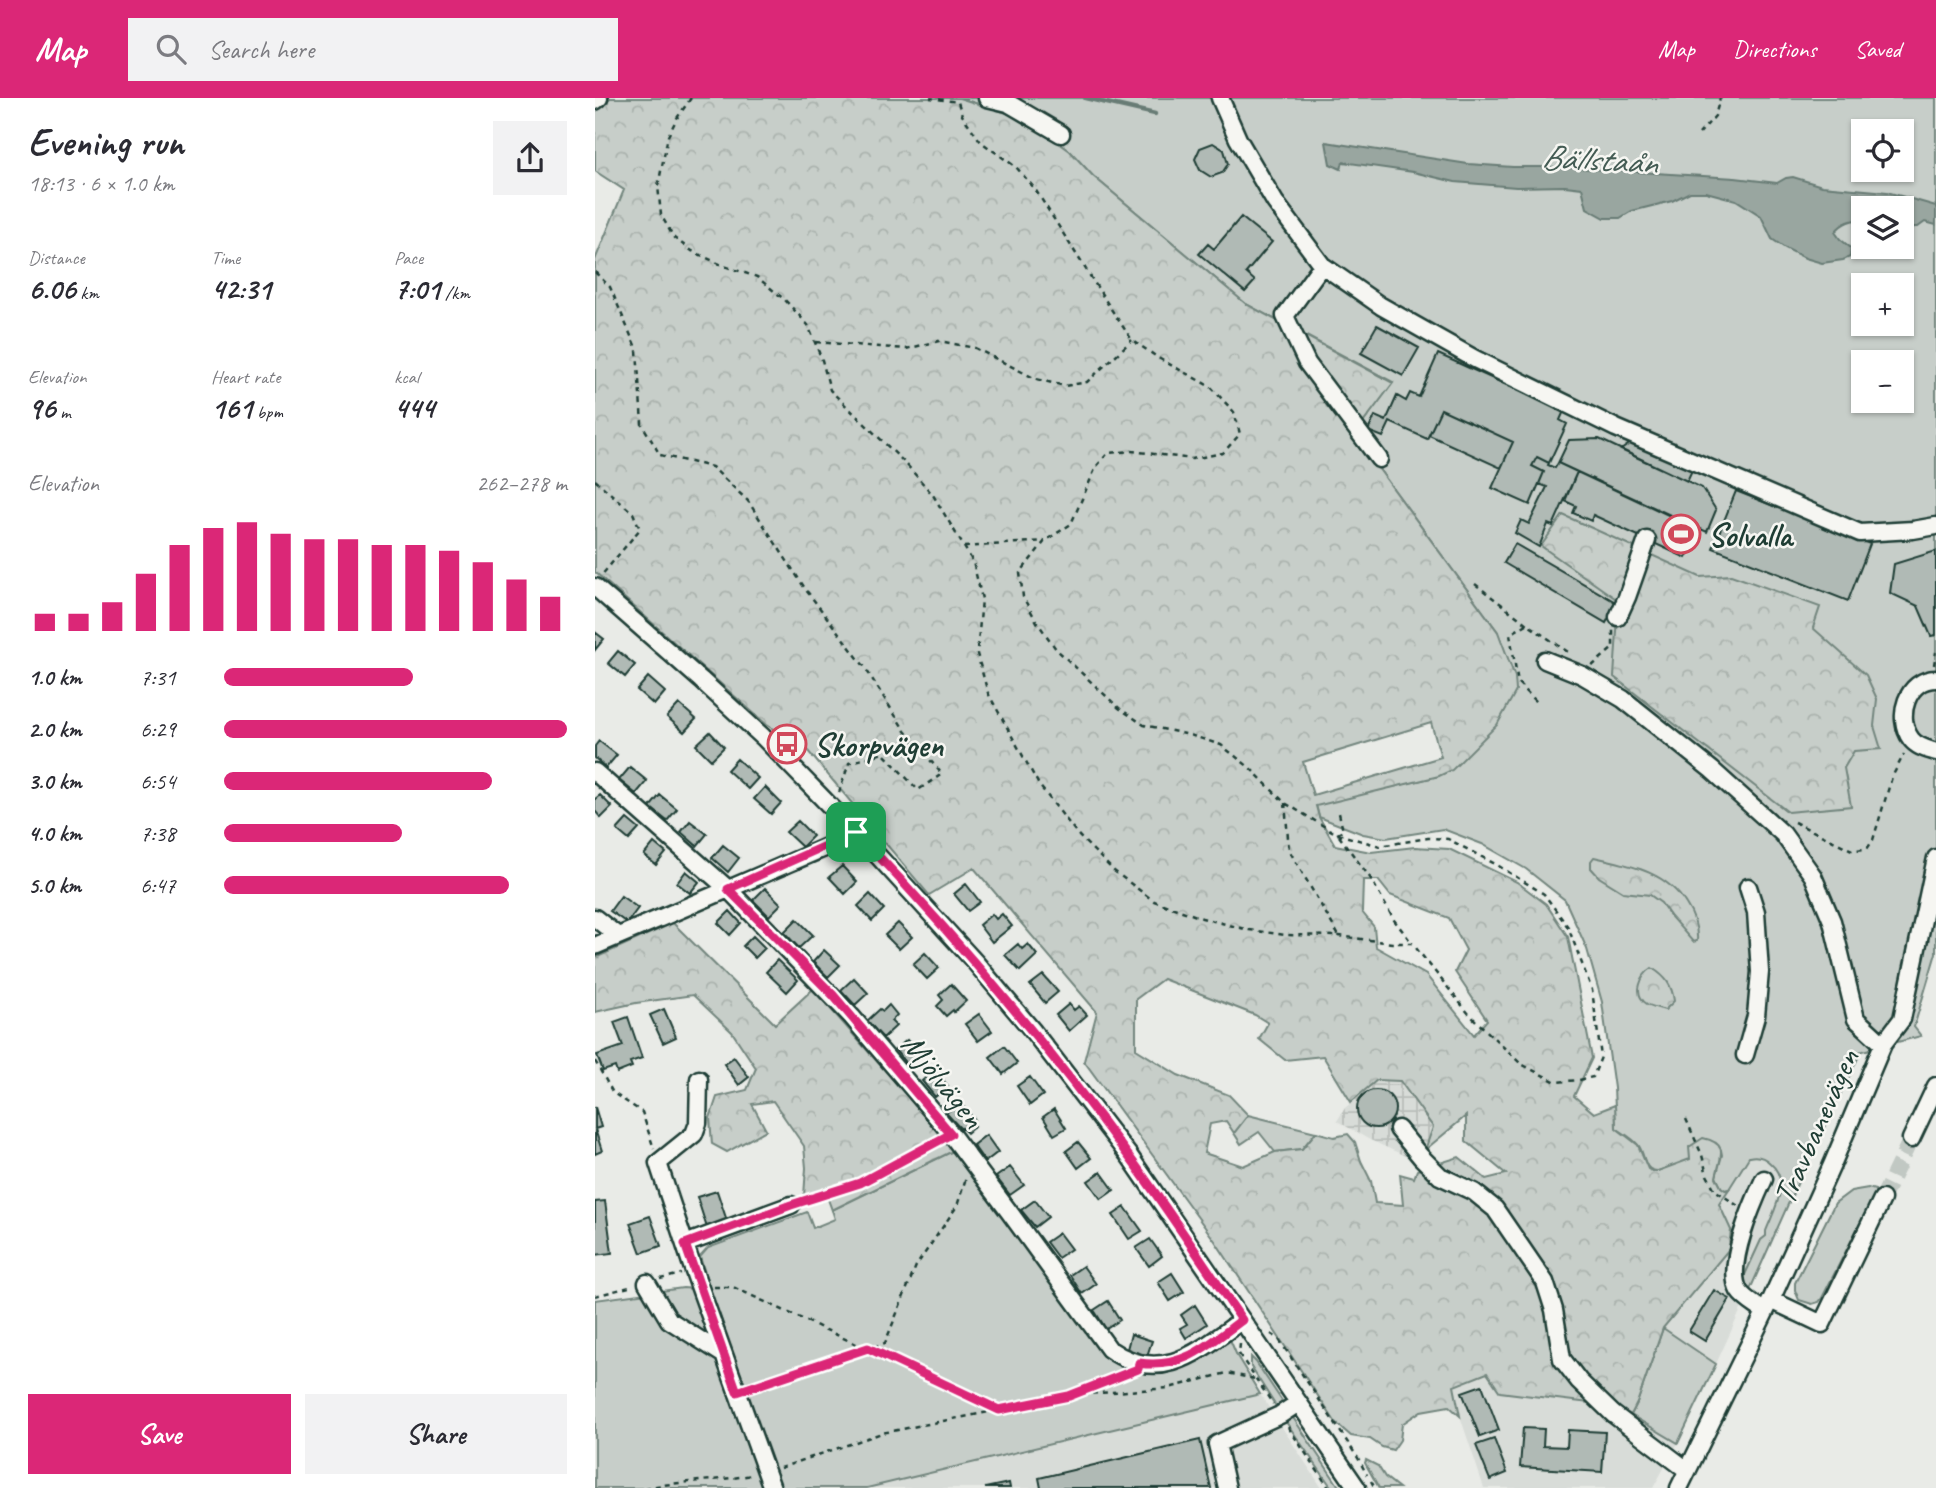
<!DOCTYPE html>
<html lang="en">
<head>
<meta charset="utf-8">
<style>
	:root { --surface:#fff; --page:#f2f2f3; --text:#2b2b33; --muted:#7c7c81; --accent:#db2777 }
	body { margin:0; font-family:Caveat,sans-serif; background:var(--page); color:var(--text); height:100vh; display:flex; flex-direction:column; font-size:26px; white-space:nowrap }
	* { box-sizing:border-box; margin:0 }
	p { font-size:23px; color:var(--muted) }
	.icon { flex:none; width:38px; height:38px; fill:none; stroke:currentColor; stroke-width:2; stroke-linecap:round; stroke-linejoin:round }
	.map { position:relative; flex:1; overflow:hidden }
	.drawer { display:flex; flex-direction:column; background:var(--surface); width:595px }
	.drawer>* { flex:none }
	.tools { position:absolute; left:1256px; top:21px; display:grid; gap:14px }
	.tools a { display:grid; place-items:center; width:63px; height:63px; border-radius:0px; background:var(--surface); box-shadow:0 2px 5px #0004; font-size:35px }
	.pin { position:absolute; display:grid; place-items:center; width:60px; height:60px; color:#fff; margin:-30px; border-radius:14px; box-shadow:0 4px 10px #0006 }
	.round { display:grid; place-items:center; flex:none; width:74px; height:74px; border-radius:0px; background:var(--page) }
	.headline { display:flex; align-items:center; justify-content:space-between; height:119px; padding:0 28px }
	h1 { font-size:38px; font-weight:600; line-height:52px }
	.metrics { display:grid; grid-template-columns:repeat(3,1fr); gap:10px; height:119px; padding:7px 28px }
	.metrics div { display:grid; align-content:center }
	.metrics b { font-size:30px; font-weight:600 }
	.metrics small { font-size:19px; font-weight:400 }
	.metrics p { font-size:19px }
	.chart { height:196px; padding:14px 28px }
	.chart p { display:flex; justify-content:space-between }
	.chart svg { width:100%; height:126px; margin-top:7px; stroke:var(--accent); stroke-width:6 }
	.cta { display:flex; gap:14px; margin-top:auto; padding:14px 28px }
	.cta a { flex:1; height:80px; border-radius:0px; background:var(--accent); color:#fff; font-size:28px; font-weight:600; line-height:80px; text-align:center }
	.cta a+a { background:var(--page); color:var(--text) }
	ul { padding:0 28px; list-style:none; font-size:23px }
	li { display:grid; grid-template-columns:112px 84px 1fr; align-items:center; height:52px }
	li i { height:18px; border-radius:9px; background:var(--accent) }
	header { display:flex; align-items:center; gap:42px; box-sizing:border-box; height:98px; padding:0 35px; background:var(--accent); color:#fff }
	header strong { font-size:33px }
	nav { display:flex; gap:38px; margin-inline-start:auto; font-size:24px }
	.search { width:490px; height:63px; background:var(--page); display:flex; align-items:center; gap:18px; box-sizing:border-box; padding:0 24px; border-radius:0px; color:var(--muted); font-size:26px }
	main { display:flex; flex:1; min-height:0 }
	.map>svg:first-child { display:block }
	.built { fill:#d8dcd8 }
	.industrial { fill:url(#industrial-grid) }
	.green { fill:#c7cec9; stroke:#73867e; stroke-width:2; fill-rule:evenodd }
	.forest { fill:url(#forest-crowns); stroke:#73867e; stroke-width:2; fill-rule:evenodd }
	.water { fill:#99a6a0; stroke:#687c75; stroke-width:2 }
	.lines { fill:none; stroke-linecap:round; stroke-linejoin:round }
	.stream { stroke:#687c75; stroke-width:4.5 }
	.building { fill:#b0bab5; stroke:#1f3d34; stroke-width:2 }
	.minor-tunnel { stroke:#c1c8c3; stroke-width:16; stroke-dasharray:16 8; stroke-linecap:butt }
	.minor-casing { stroke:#1f3d34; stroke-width:21 }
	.path { stroke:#1f3d34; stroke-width:2.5; stroke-dasharray:5 5; stroke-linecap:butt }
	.minor { stroke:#f6f6f2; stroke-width:16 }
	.route-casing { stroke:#fff; stroke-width:14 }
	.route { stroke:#db2777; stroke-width:9 }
	.labels { text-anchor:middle; stroke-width:5; stroke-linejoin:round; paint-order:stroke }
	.poi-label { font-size:33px; font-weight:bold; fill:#1f3d34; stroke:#f6f6f2; text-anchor:start }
	.street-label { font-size:33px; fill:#1f3d34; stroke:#f6f6f2 }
	.water-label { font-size:35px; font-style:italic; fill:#445c54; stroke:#f6f6f2 }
</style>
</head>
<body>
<header>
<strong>Map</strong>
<div class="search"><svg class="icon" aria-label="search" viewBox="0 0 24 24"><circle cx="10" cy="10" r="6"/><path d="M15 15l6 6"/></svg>Search here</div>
<nav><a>Map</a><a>Directions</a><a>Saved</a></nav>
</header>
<main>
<section class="drawer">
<div class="headline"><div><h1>Evening run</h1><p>18:13 · 6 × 1.0 km</p></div><a class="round"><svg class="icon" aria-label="share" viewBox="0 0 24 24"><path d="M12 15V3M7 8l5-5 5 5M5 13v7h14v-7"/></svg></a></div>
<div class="metrics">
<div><p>Distance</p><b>6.06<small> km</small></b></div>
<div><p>Time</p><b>42:31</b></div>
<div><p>Pace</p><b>7:01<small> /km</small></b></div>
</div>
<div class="metrics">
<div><p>Elevation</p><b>96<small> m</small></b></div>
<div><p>Heart rate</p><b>161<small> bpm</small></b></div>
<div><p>kcal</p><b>444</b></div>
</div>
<div class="chart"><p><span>Elevation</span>262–278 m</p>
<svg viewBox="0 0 160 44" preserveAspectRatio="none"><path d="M5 44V38M15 44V38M25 44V34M35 44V24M45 44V14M55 44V8M65 44V6M75 44V10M85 44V12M95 44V12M105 44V14M115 44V14M125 44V16M135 44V20M145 44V26M155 44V32"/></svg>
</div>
<ul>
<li><b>1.0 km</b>7:31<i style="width:55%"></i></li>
<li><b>2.0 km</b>6:29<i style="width:100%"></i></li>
<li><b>3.0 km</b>6:54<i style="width:78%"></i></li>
<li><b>4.0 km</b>7:38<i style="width:52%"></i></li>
<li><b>5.0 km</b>6:47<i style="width:83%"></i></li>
</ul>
<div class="cta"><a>Save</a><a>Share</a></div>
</section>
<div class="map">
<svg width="1341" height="1390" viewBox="0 0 1341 1390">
	<defs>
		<pattern id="industrial-grid" width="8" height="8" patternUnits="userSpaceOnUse" patternTransform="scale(1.75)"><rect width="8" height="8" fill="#d8dcd8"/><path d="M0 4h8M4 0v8" fill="none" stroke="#b9beba"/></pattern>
		<pattern id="forest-crowns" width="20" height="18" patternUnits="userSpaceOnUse" patternTransform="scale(1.75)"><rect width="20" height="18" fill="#c7cec9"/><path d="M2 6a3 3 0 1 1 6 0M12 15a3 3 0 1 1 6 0" fill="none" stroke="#aab2ad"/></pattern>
	</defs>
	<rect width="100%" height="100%" fill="#e9ebe7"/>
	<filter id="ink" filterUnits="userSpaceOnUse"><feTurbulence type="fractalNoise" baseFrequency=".0143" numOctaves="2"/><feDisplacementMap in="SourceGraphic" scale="14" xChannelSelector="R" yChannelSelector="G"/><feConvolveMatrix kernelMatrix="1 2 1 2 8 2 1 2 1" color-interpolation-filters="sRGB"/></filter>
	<g filter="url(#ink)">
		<path class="built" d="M1161,1057L1178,1067L1184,1076L1185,1092L1154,1194L1121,1266L1068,1230L1134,1151L1136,1132L1124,1106L1154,1059Z
			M892,1275L1019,1308L1083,1345L1058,1390H889L865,1318L858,1288Z
			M665,1296L727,1390H272Z"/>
		<path class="industrial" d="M782,982L805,983L838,1029L826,1059L817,1061L773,1041L742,1023L750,1010Z"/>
		<path class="green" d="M364,0H1341V855L1319,929L1326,938L1264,954L1263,960L1207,1075L1154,1194L1150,1192L1148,1181L1166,1142L1171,1138V1133C1179,1112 1197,1083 1175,1065C1169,1059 1162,1057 1154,1059L1134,1091L1130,1092L1126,1089L1121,1079L1127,1057L1126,1052L1063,1073C1048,1073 1051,1059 1044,1048C1039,1041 1028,1035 1021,1030L1019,990L1007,904L992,851L970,802L931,771L887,746L848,731L791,740L768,736L724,719L721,707L844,678L903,534L759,337L798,284L651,206L498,78L475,53L431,21ZM1269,33H1307V72H1269ZM1269,110H1307V149H1269ZM1269,187H1307V226H1269ZM1269,264H1307V303H1269Z
			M653,1017L721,1034L707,1051L680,1054L664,1034L646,1046L639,1035Z
			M360,1052L463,1191L543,1272L634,1239L642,1258L665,1296L272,1390H186L113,1185L105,1159L113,1150L212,1114L218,1130L240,1121L237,1112Z
			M1273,1090L1280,1092V1096L1227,1200L1224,1204L1217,1206L1204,1202L1200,1192V1185L1240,1105L1256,1093Z
			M88,1190L100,1191L173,1390H0V1202Z
			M1068,1230L1121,1266L1083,1345L1036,1317L1042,1305Z
			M656,1259L661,1264L745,1390H737L691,1324L656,1269Z
			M771,1362L783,1368L790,1379L804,1390H784L770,1365Z"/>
		<path class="forest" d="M15,0H364L431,21L475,53L498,78L651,206L798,285L759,337L903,534L920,579L921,593L902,627L857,672L844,678L721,708L724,719L740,747L776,754L820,749L854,751L922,784L951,806L973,839L997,960L979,998L999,1015L1020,1007L1021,1030L1043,1047L1053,1071L1057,1073H1063L1095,1061L1094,1049L1108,1040C1135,1046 1125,1059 1121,1079L1126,1089L1130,1092L1134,1091L1124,1106L1136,1132L1134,1151L1068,1230L1042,1305L1036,1317L1019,1308L905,1294L892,1275L859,1288L865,1318L854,1308L826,1313L807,1326L805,1342L798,1352L787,1349L775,1341L756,1338L741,1325L620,1143L489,963L502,914L379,770L334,797L213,653L172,627L0,474V162L29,92L0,73V14ZM836,625L846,659L718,697L708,664ZM768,782H783L795,797L854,820L871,852L860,874L892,922L879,937L831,877L781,849L779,829L767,814ZM568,881L660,917L673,925L664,941L690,962L728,958L756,1004L782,982L805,983L838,1029L830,1052L871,1018V1043L911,1076L891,1081L864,1059L822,1072L819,1080L805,1076L808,1107L780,1105L776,1083L766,1063L760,1044L753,1036L739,1039L721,1034L707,1051L680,1054L648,1068L609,1055L615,1026L631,1023L639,1035L653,1017L634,997L583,977L541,951V901Z
			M968,417L1105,479L1136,477L1225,509L1218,530L1271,577L1282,601L1279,628L1286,651L1259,653L1249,670L1256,708L1193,714L1019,579L1024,503L946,448Z
			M999,759C1034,767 1071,773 1091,806C1099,818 1103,829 1102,843L1098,844L1076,819L1066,805L1055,797L1028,794L1004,779L996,770V763Z
			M78,825L180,926L218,891L360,1052L237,1112L231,1096L209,1098L211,1070L209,1048L178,1003L157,1006L171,1032L132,1054L117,1046L115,1020L122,999L152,992L161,970L137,934L98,897L41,905L0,914V860Z
			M1057,870C1071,879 1077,887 1079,903L1070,912C1064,910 1057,909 1052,906C1037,896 1046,877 1057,870Z"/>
		<path class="water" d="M731,44L873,66L918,69H964L1140,80L1182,85L1191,80L1198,79L1227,88L1292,94L1341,108V127L1330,124L1323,129H1319L1307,139V110H1269V123C1258,120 1247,125 1240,134L1245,141L1256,150L1255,159L1248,162L1227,165L1210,160L1190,150L1177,141L1166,118L1141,102L1111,94H1095L1077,103L1037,113L1025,120H1010L992,110L987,90L970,88L921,89L860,84L818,74L748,64L746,71L735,66Z"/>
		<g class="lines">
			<path class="stream" d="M490,0L560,16"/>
		</g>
		<path class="building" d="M618,45L629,52L633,66L627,75L616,79L605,72L600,61L605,50Z
			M646,119L677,144L651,175L660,183L650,194L604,156L613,146L619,151Z
			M782,227L824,250L808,278L766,255Z
			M843,256L969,313L965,322L972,326L954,365L942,359L937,368L949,374L935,407L897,390L918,344L846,311L832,341L795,324L788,339L773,333L780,318L791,323L802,298L811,303L815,295L824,299Z
			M846,311L918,344L906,370L834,337Z
			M1004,341L1107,390L1121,412L1112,434L963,365L974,342Z
			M1040,342L1098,370L1092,383L1026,352Z
			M942,359L954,365L953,367L960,370L963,365L982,374L958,428L953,426L944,449L920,435L926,422L934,426L952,389L944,386L949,374L937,368Z
			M982,374L1105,432L1091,460L998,417L996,423L978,415L981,408L970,403Z
			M1141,393L1275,446L1253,503L1118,450Z
			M920,446L1022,505L1011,525L909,465Z
			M1341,453V537L1336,538L1323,508L1295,495L1299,466Z
			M0,534L9,541L0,552Z
			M23,553L40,567L30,579L13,565Z
			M53,579L70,594L59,607L42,592Z
			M84,606L101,621L89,634L72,619Z
			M115,634L129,649L116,662L101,647Z
			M4,643L22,657L11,670L0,660V648Z
			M142,661L163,680L153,691L132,672Z
			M35,669L52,683L41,696L24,682Z
			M170,689L186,705L176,716L159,701Z
			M5,697L17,709L6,720L0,713V701Z
			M65,697L82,711L72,723L55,709Z
			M32,721L44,731L34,742L22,732Z
			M95,723L112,736L102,748L86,734Z
			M203,723L218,738L207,749L191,734Z
			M59,745L71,755L61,767L49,757Z
			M128,747L144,760L133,774L117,760Z
			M247,768L262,784L250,796L234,779Z
			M91,773L104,784L95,795L82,785Z
			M371,786L385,804L373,813L359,796Z
			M170,790L186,806L174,818L158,802Z
			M275,796L289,811L277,823L263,808Z
			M26,798L43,810L32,825L15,813Z
			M135,813L146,825L135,837L123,825Z
			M397,816L401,821L407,816L417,828L397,844L384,827Z
			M202,821L218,837L204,850L189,834Z
			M303,825L317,839L304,851L290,837Z
			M158,838L170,850L160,860L148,848Z
			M423,846L427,851L433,846L442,857L425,873L410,857Z
			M229,852L245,867L233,879L218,864Z
			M330,855L344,870L332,881L318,866Z
			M182,862L203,882L192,894L171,874Z
			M448,877L463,894L450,905L435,887Z
			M259,880L273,895L260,907L246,892Z
			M356,886L371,903L359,914L358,912L351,918L342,908L348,902L344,897Z
			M474,906L479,912L484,908L492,917L474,933L461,917Z
			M294,907L302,917L296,923L301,928L288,940L272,923L285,911L288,913Z
			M69,911L81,939L68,945L55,917Z
			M384,916L397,933L383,943L370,926Z
			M33,919L47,960L35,964L37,969L22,975L20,969L8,973L2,957L28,948L19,924Z
			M312,942L325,958L313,968L300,952Z
			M409,948L422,965L408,976L395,959Z
			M139,959L154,979L144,987L129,966Z
			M340,972L353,988L340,999L327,983Z
			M435,979L448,997L435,1007L422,988Z
			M762 1011a19 19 0 1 1 38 0a19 19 0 1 1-38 0Z
			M364,1004L379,1021L376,1024L380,1028L372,1035L367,1030L366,1031L351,1015Z
			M0,1009L6,1029L0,1031L7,1053L0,1056Z
			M459,1011L471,1030L459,1037L448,1019Z
			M391,1037L403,1054L390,1064L378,1047Z
			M483,1044L496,1060L483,1070L471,1053Z
			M415,1069L429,1087L415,1097L401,1079Z
			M506,1074L519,1092L506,1101L493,1083Z
			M122,1093L132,1123L112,1130L102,1099Z
			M440,1102L453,1119L440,1129L426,1112Z
			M10,1103L17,1155L0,1157V1104Z
			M530,1109L547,1133L534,1141L518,1117Z
			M55,1118L66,1148L46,1155L35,1125Z
			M464,1135L476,1151L463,1160L451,1144Z
			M555,1141L567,1158L554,1168L541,1150Z
			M488,1168L501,1186L487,1196L475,1177Z
			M577,1175L589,1194L575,1203L563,1184Z
			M1119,1192L1135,1201L1110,1243L1094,1233Z
			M513,1203L525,1222L511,1231L499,1212Z
			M600,1207L612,1226L591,1240L585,1230L592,1226L586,1217Z
			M536,1236L557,1243L552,1258L532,1251Z
			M887,1287L904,1332L885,1339L867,1294Z
			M928,1330L949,1331L948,1348L972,1349L973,1332L1010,1334L1007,1374L925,1369Z
			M899,1341L912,1375L895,1382L881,1347Z
			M605,1342L616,1390H446L444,1380Z
			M414,1385L415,1390H390Z"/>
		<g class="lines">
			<path class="minor-tunnel" d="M1287,1101L1316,1041"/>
			<defs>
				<path id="minor" d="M392,0L413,5L466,36
					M625,0L643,41L680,104L727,167L786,208L880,261L1021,330L1265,435L1318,432L1341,428
					M0,3L4,0
					M727,167L690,218L712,265L784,361
					M0,489L106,582L168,639L273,747L380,864L437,932L535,1059L762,1390
					M1023,519L1032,499L1052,442
					M950,562L987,577L1028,601L1117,672L1188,736L1218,778L1237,823L1261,921L1288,946
					M1341,581C1312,581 1300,619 1316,641C1322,649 1332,651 1341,654
					M0,674L133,791L257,919L353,1032L415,1115L514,1251C566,1288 604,1253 647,1222
					M0,820L23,838
					M0,848L234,748L261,734
					M1150,957L1161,918L1165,874L1161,814L1153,789
					M104,981L103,1025L99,1036L63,1065L97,1168L177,1390
					M803,1031L826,1059L845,1078L879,1094L900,1111L950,1184L959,1212L967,1261L984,1283L1018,1316L1092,1372
					M1316,1041L1341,988
					M1169,1081C1158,1105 1130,1168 1144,1193C1149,1201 1162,1208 1170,1214
					M90,1146L196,1107
					M52,1185L74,1222L129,1257
					M1176,1202L1227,1226L1287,1101
					M632,1390L622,1346L685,1317L703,1305
					M1084,1390L1176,1202L1237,1067L1288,946L1307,921L1341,760"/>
			</defs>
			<use href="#minor" class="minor-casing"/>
			<path class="path" d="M96,0L82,20L73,38L63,88L66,117L79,140L97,153L129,168L162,179L190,202L213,227L227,262L235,292L311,366L338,397L378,464L387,501L382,556L393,595L444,687L484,738L519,773L559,803L607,820L654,832L691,837L744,838L797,845H817L874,916L926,966L961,984L984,982L998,979L1006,959L997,892L973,829L949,796L902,767L853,741L833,740L785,748L742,736L690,705L654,669L626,647L595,637L549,627L524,610L461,551L442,524L428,499L425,475L450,443L476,426L501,369L513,355L537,353L597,361L628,355L645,336L639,314L616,289L565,261L537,242L516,211L440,91L421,69L386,44L367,17L363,4L335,0
				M1104,36L1120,18L1125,0
				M0,174L15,189L42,252L47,326L65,357L117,369L153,403L211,492L269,568L310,633L347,676L323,692L288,655L254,665L244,695
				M221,244L311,251L344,243L380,250L441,281L470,288L492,284L537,242
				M0,382L38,415L45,431L6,478
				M369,449L450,443
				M880,486L932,526L973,554
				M932,526L915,536L923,585L944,606
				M1339,567L1341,554
				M997,568L1018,550V532
				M690,705L694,752L744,838
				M1199,724L1257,752L1272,751L1278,742L1297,679L1309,656
				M742,736L748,733L744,715
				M744,738L776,781L799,822L817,845
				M0,963L18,995L47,1014L59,1051
				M1091,1021L1107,1057L1112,1077L1120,1092L1143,1108
				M209,1103L265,1085L343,1043
				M65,1181L86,1176
				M119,1189H138L404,1312L474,1298L528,1277
				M0,1198L38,1188
				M676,1236L683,1240L763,1360L772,1377
				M645,1246L644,1256L678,1306
				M155,1289L290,1245L321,1168L362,1108L371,1080
				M477,1297L574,1290L632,1275L660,1281
				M693,1329L734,1390
				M185,1370L287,1335L404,1312
				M776,1383L780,1390
				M50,1390C86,1383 122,1383 158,1377"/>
			<use href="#minor" class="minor"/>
		</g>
	</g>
	<g class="lines" filter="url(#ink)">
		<defs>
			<path id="route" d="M261,734C359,837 451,945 535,1060C574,1113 610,1168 647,1222C614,1246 588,1272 544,1265L543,1271L474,1298L404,1312L273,1250L142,1294L90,1146L196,1107L265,1085L356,1036L238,897L133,791Z"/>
		</defs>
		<use href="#route" class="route-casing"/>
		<use href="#route" class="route"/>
	</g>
	<defs>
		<symbol id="stadium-ring" viewBox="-11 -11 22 22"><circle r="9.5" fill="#f6f6f2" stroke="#d1495b" stroke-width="1.5"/><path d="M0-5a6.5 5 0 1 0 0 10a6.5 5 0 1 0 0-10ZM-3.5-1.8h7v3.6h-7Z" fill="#d1495b"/></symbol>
		<symbol id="bus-ring" viewBox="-11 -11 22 22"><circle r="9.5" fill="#f6f6f2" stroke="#d1495b" stroke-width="1.5"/><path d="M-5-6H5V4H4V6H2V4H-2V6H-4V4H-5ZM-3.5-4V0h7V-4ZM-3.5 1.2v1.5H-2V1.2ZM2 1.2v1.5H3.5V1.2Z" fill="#d1495b"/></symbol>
	</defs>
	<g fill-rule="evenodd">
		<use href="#stadium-ring" x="1064" y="414" width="44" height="44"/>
		<use href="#bus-ring" x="170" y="624" width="44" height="44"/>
	</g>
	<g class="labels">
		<g class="poi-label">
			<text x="1113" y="448">Solvalla</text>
			<text x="219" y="658">Skorpvägen</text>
		</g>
		<g class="street-label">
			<text transform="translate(349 982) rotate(51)" y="12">Mjölvägen</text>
			<text transform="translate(1220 1028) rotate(-66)" y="12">Travbanevägen</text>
		</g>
		<g class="water-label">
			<text transform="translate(1004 61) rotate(3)" y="12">Bällstaån</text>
		</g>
	</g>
</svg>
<div class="tools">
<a><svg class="icon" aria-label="locate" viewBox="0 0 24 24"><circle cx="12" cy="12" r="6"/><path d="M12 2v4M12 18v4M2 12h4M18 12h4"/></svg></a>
<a><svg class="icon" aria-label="layers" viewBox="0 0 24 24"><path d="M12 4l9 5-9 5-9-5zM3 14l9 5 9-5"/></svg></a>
<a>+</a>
<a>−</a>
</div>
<div class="pin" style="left:261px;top:734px;background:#1e9e55"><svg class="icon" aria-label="arrive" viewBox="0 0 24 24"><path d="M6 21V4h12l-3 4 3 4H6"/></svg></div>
</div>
</main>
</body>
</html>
